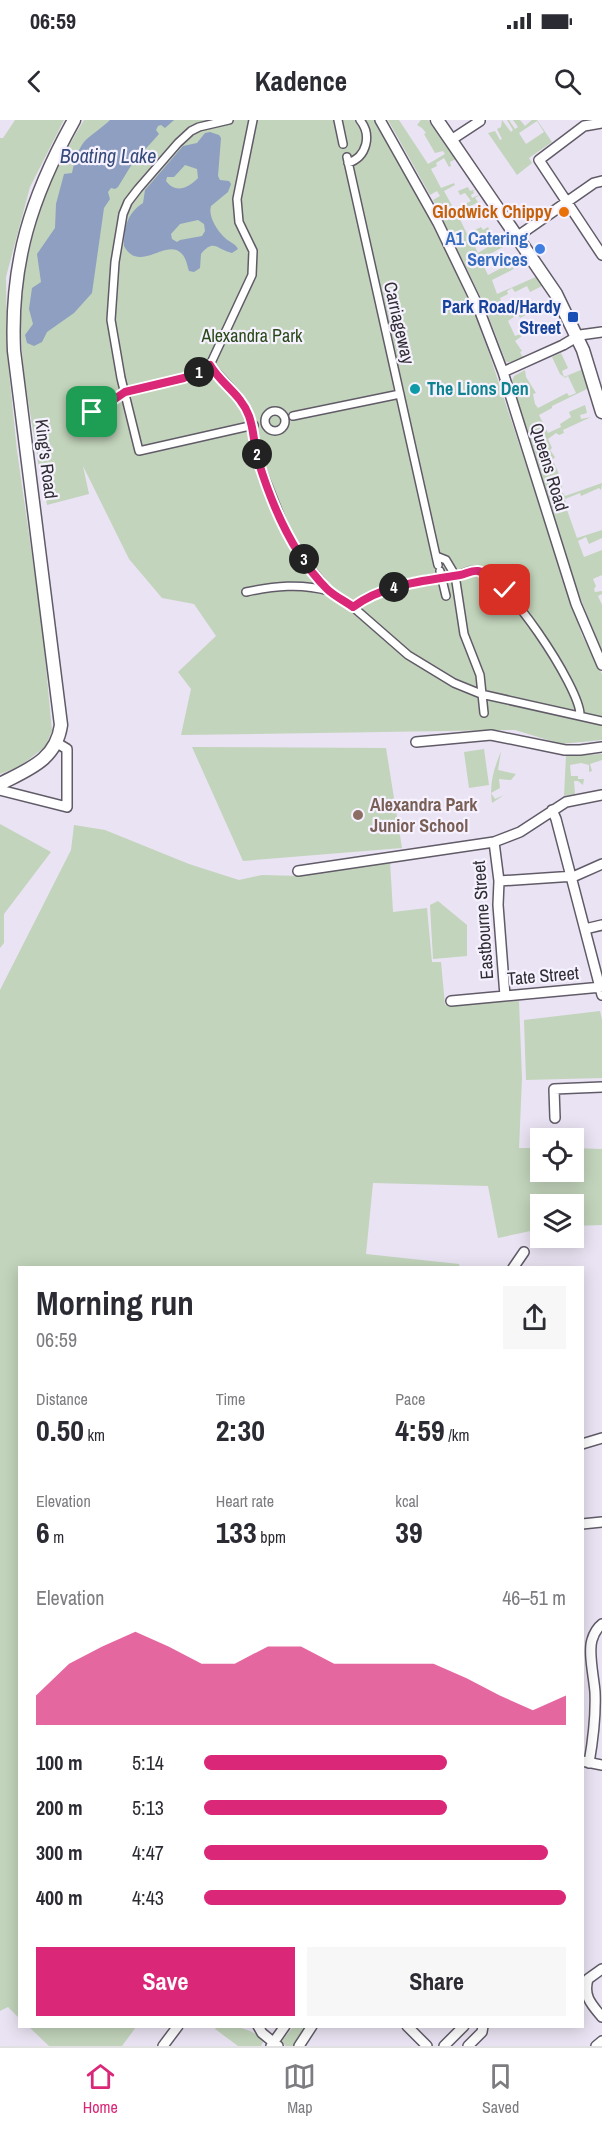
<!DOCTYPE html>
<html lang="en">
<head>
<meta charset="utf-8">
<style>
	:root { --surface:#fff; --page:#f7f7f7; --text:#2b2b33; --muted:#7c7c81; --line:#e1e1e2; --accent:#db2777 }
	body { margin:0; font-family:"Archivo Narrow",sans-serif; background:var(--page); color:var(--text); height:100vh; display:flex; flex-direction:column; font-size:22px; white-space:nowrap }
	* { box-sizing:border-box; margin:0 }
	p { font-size:20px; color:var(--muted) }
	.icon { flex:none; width:33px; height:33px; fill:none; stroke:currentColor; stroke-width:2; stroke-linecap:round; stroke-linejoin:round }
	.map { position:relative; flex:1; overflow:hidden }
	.sheet { position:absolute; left:18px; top:1146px; width:566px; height:762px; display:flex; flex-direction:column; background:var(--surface); border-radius:0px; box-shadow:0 3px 15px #0003 }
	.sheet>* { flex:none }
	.buttons { position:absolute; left:530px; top:1008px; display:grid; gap:12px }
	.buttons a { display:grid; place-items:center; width:54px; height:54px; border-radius:0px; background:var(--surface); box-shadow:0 3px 15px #0003; font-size:30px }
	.pin { position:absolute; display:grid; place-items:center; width:51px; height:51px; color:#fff; margin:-26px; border-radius:12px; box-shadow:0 3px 9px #0006 }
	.km { position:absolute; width:30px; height:30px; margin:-15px; border-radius:50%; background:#222; color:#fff; font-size:16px; line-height:30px; text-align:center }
	.round { display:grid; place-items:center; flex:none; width:63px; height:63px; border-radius:0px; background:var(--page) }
	.overview { display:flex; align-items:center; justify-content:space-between; height:102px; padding:0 18px }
	h1 { font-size:33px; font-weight:800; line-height:45px }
	.stats { display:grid; grid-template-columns:repeat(3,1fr); gap:9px; height:102px; padding:6px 18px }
	.stats div { display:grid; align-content:center }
	.stats b { font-size:30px; font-weight:800 }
	.stats small { font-size:16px; font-weight:400 }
	.stats p { font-size:16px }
	.chart { height:168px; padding:12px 18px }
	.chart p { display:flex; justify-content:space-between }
	.chart svg { width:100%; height:108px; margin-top:6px; fill:var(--accent); opacity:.7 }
	.cta { display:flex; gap:12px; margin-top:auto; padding:12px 18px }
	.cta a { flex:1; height:69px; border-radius:0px; background:var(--accent); color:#fff; font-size:24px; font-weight:800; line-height:69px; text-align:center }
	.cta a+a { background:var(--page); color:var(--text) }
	ul { padding:0 18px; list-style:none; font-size:20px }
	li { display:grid; grid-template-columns:96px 72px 1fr; align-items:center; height:45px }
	li i { height:15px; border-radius:8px; background:var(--accent) }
	.status { display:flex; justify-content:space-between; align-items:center; height:42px; padding:0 30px; background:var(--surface); direction:ltr }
	.status svg { height:16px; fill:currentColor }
	header { display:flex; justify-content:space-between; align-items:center; height:78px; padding:0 18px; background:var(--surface); font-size:27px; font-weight:800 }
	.menu { display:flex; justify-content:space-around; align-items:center; height:84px; border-top:2px solid var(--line); background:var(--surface); font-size:16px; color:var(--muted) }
	.menu a { display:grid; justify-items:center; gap:3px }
	.menu .active { color:var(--accent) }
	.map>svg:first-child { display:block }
	.green { fill:#c2d4bb; fill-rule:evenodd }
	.water { fill:#8e9fc1; fill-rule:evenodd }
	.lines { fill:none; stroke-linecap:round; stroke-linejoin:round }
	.pedestrian-casing { stroke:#615b68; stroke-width:10 }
	.minor-casing { stroke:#615b68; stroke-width:12 }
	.tertiary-casing { stroke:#615b68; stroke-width:15 }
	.pedestrian { stroke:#fff; stroke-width:7 }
	.minor { stroke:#fff; stroke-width:9 }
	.tertiary { stroke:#fff; stroke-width:12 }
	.route-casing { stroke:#fff; stroke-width:12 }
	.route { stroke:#db2777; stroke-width:8 }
	.food-dot { fill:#e8710a; stroke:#f6f1fe; stroke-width:2 }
	.shop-dot { fill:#3f7fe0; stroke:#f6f1fe; stroke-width:2 }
	.transit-dot { fill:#1a4fb4; stroke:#f6f1fe; stroke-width:2 }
	.culture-dot { fill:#0f9aa8; stroke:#f6f1fe; stroke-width:2 }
	.education-dot { fill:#8d6e63; stroke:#f6f1fe; stroke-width:2 }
	.labels { text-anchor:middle; stroke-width:4.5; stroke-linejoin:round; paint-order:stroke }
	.food-label { font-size:18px; font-weight:bold; fill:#c56008; stroke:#f6f1fe; text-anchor:end }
	.shop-label { font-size:18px; font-weight:bold; fill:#366cbe; stroke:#f6f1fe; text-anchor:end }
	.transit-label { font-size:18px; font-weight:bold; fill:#164399; stroke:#f6f1fe; text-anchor:end }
	.street-label { font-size:18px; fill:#302d33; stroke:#f6f1fe }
	.park-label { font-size:18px; fill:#294919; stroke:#f6f1fe }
	.culture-label { font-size:18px; font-weight:bold; fill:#0d838f; stroke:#f6f1fe; text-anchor:start }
	.education-label { font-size:18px; font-weight:bold; fill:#785e54; stroke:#f6f1fe; text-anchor:start }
	.water-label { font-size:20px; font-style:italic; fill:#344a79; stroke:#f6f1fe }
</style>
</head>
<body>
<div class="status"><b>06:59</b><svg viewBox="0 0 49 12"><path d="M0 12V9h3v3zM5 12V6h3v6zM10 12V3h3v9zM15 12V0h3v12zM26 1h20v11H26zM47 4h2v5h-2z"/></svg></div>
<header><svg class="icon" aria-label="back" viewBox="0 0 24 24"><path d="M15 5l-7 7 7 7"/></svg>Kadence<svg class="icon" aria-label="search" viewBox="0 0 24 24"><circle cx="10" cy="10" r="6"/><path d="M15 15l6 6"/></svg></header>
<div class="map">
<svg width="602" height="1926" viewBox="0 0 602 1926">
	<rect width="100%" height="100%" fill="#eae3f3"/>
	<path class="green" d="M15,0H64L30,67L6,157L7,233L17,331L42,505L52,611L45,627L19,647L0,654V18H3Z
		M84,0H375L434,105L473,190L489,233L582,515L602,554V620L561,624L515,610L181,615L191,569L178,552L216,516L194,484L162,478L129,439L83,346L89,374L47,385L41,349H39C33,302 21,255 21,208C20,133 45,63 84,0Z
		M388,0H399L428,44L445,34L443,31L435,33L424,14L426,13L422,8L417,5L421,0H428L456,39L450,42L451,46L449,47L444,38L436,43L437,46L431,49L441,68L454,63L455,65L444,71L456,93L467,88L465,84L471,81L465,73L460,75L458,71L468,67L470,71L477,69L473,71L474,73L471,75L472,78L481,74L475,78L478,82L471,86L472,88L458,95L467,114L481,107L483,110L488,107L490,111L483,115L481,113L471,118L478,133L496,122L498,127L506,123L507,125L480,139L488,155L507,145L509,149L517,145L512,150L492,160L497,174L538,156L544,165L530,172L527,166L515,172L512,168L507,171L508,174L500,178L504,192L508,193L510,196L536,184L541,194L537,189L520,198L518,194L508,201L515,216L529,211L515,221L522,231L520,232L522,236H526L513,242H506L483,182L433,80L440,76L437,71L430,75Z
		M502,0L511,12L513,10L507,0H509L515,9L518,7L513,0H520L525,6L532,0H537L552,22L529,38L532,43L517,55L488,13L495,11L500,20L502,19L497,9L501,7ZM537,1L544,12L526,24L519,13Z
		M561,233L568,248L562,251L564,257L583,249L589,268L552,286V288L539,295L548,313L561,307L560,304L571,297L569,292L585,285L587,293L580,295L581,299L591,297L563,310L564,313L559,315L556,313L548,319L552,328L550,330L555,337L552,340C558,349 562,362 562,372L565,376L602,363L601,370L599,368L581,376L580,373L565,379L567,390L577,418L602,410V418L589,424L586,417L578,421L584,437L602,430V455L593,459L596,466L594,469L595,472L602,471V474L598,476L602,485V531C564,444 539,351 512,261L514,256L525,250L526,257L536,273L533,274L535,284L538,288L567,273L569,276L576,273L568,256L565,258L560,254L552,237Z
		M192,627L386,628L402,728L243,741Z
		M484,629L489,665L469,668L464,632Z
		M501,631L498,650L516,654L511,660L499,659L500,668L491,673L495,679L504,675L492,683C489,663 494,649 501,631Z
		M602,634V640L590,644L592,651L589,652V645L581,643L570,645L571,656H578V659H584L583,665L578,661H574L575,674L564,676L566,636Z
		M0,704L51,732L4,794V823L0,828Z
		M74,705L105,710L189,744L239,760L262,755L299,756L390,741L393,792L427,788L432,842H441L445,885L519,881L522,958L519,1028H540V1052H573V1028L602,1029V1105L573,1106V1084H540V1109L498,1118L488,1066L373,1063L366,1134L459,1144L460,1147L20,1148L19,1898L8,1887L0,1891V870L71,730Z
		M438,781L467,805V836L433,839L430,785Z
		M600,891L602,900V958L526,960L524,900Z
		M29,1907H136L122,1926H49Z
		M217,1907C239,1907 246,1906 264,1920L261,1926H238L215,1909Z
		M293,1907H309L294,1926H286L281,1922Z"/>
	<path class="water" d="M110,0H174L165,8L161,5L158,6L156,10L159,14L132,44L118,67L115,69L111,68L108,72L110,79L104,88L92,173L74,193L47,212L42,222L34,226L27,223L25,215L33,204L29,189L32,168L41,162L37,134L55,108L56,84L64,54L72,53C74,43 77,31 84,22C89,16 103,7 110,0Z
		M210,12L219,15L221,18L218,56L220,60L229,61L231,64L228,72L211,86C208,96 216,109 224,117C229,122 235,123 238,129L232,133C217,130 214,118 201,134L200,148L194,152L189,151C187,145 186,137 181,133C166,118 139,154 124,126C124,108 127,93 143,83L145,70L183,26L197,23L205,13ZM185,45L197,49L198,58C188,68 176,74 166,61L167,57H174ZM198,100L204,104L205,111L202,116L180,120L177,122L172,119L171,114L180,104Z"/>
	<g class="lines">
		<defs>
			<path id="pedestrian" d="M229,0L199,7L191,11L178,23L138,69L128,82L123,94L115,142L111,200L121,258L139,331L254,305
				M253,0L237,79L239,102L253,131L252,155L210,245L237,275L245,288L252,306L259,343L286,411L302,438L329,471L353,487L408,535L454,563L481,574L602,601
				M338,0L343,24
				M347,37L438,445
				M348,43C367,37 372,15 360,0
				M265 301a10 10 0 1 1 20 0a10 10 0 1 1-20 0Z
				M92,292L100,289L125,272L184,258L210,245
				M293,296L400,274
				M436,436L446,440L455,455L464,514L480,555L484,593
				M440,451L446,476
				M246,472C274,466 301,463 329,471
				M353,487C382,465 422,460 457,455C463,454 469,450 475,450C502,449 581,569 580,595"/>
			<path id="minor" d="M380,0L438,103L477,184L503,252L576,484L602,545
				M602,3L584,6L539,40L602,135
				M451,20L480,1
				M518,116L594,63L602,61
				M503,252L563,225L580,215L602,212
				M416,622L491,615L565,630H580L602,627
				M0,670L67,687V629L57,623
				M552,690L556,699L602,875
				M494,722L499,761L498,785L505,876
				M298,751L494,722L520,712L566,682L602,675
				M499,761L575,756L602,744
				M585,809L602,805
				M451,881L602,867
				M555,998L554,969L602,967
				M513,1148L524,1132
				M582,1324L602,1318
				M582,1404L602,1402
				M582,1641L602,1645
				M589,1643C593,1620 596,1595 595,1572C594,1558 588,1532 592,1520C594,1513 597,1508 602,1504
				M602,1849L588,1859C583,1876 591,1884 602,1897
				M258,1906L262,1913L278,1926
				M407,1906L427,1926
				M163,1926L178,1906
				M271,1926L285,1906
				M299,1926L312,1906
				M444,1926L464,1906
				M468,1926L482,1912L483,1906
				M596,1926L602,1921"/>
			<path id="tertiary" d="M437,0L556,174L583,230L602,292
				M0,664C29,649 56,640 61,605L14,231C10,143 31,77 74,0"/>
		</defs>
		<use href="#pedestrian" class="pedestrian-casing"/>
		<use href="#minor" class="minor-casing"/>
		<use href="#tertiary" class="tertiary-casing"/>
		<use href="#pedestrian" class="pedestrian"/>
		<use href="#minor" class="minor"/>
		<use href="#tertiary" class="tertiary"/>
	</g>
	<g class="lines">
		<defs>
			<path id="route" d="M92,292L100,289L125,272L184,258L210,245C221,264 241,274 249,296C254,310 254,326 258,340C272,386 293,435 327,469C334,476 345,481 353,487C384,464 424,461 460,455C466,454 472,450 478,451C489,453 497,462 505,470"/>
		</defs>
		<use href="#route" class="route-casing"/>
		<use href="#route" class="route"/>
	</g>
	<circle class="food-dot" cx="564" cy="92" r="6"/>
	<circle class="shop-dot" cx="540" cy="129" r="6"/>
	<rect class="transit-dot" x="567" y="191" width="12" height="12" rx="3"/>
	<circle class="culture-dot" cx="415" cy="269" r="6"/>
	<circle class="education-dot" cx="358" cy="695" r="6"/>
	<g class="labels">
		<g class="food-label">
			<text x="552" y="98">Glodwick Chippy</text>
		</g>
		<g class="shop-label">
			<text x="528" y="125">A1 Catering<tspan x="528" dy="21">Services</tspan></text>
		</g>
		<g class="transit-label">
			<text x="561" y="193">Park Road/Hardy<tspan x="561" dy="21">Street</tspan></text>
		</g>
		<g class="street-label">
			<text transform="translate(399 203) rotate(77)" y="6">Carriageway</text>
			<text transform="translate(46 339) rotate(83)" y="6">King's Road</text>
			<text transform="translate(549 347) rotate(73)" y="6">Queens Road</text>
			<text transform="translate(483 800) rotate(-94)" y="6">Eastbourne Street</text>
			<text transform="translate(543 856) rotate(-5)" y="6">Tate Street</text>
		</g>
		<g class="park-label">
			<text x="252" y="222">Alexandra Park</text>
		</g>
		<g class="culture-label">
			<text x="427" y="275">The Lions Den</text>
		</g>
		<g class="education-label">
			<text x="370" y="691">Alexandra Park<tspan x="370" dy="21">Junior School</tspan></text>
		</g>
		<g class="water-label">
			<text x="108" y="43">Boating Lake</text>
		</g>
	</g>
</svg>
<div class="buttons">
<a><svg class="icon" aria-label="locate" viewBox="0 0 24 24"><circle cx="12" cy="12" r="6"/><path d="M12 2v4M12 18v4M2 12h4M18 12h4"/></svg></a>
<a><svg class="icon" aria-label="layers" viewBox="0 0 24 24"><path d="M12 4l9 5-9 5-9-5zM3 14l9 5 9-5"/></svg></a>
</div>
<div class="pin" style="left:92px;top:292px;background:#1e9e55"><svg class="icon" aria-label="arrive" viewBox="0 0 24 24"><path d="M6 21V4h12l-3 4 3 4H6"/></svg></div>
<div class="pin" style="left:505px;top:470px;background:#d93025"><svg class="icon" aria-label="check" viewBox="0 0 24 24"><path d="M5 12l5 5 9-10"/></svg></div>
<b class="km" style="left:199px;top:252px">1</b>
<b class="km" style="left:257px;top:334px">2</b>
<b class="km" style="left:304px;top:439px">3</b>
<b class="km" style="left:394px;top:467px">4</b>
<section class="sheet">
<div class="overview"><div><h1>Morning run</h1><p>06:59</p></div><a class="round"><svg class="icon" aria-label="share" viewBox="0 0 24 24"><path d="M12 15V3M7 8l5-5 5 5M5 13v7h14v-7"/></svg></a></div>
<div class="stats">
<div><p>Distance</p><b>0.50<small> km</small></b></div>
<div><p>Time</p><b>2:30</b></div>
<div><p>Pace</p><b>4:59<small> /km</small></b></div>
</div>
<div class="stats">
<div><p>Elevation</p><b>6<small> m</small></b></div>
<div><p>Heart rate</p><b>133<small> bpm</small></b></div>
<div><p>kcal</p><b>39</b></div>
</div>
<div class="chart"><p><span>Elevation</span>46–51 m</p>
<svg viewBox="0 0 160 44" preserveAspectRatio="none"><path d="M0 44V32L10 19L20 12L30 6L40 12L50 19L60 19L70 12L80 12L90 19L100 19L110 19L120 19L130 25L140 32L150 38L160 32V44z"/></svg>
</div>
<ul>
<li><b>100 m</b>5:14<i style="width:67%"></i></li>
<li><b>200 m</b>5:13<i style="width:67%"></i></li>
<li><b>300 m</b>4:47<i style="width:95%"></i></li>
<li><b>400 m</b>4:43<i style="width:100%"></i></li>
</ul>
<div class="cta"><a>Save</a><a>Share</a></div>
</section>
</div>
<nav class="menu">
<a class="active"><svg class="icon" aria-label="home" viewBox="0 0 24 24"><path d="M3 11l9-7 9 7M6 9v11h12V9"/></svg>Home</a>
<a><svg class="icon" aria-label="map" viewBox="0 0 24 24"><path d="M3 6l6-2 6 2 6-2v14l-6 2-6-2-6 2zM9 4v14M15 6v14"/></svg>Map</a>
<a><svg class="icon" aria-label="saved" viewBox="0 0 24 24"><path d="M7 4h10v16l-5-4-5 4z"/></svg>Saved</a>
</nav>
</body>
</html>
